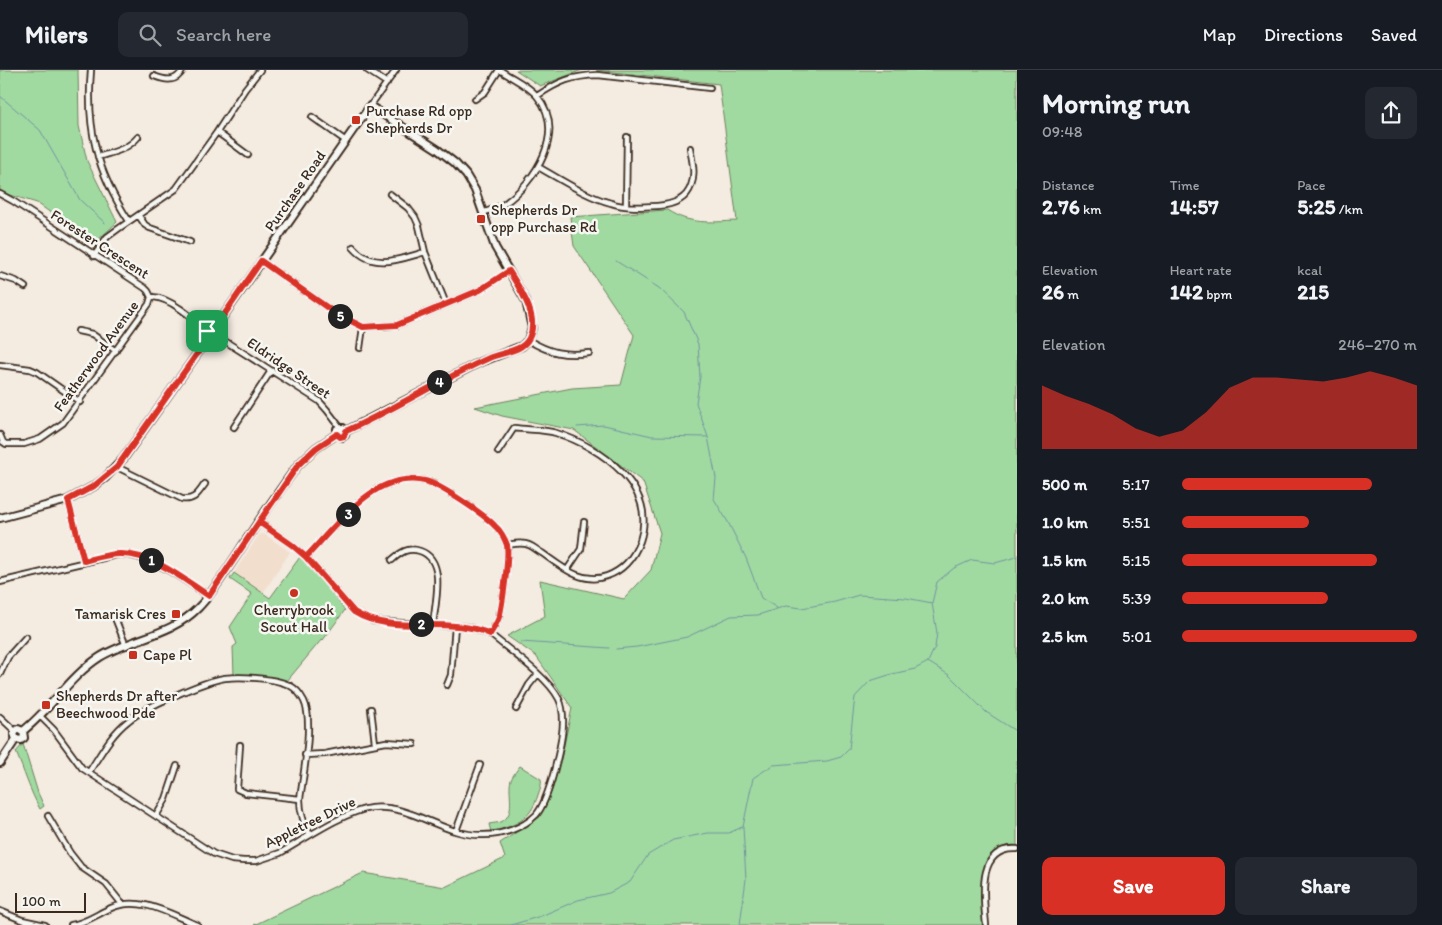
<!DOCTYPE html>
<html lang="en">
<head>
<meta charset="utf-8">
<style>
	:root { --surface:#171b24; --page:#242831; --text:#f1f3f6; --muted:#9ea1a6; --line:#363941; --accent:#d93025 }
	body { margin:0; font-family:Itim,sans-serif; background:var(--page); color:var(--text); height:100vh; display:flex; flex-direction:column; font-size:19px; white-space:nowrap }
	* { box-sizing:border-box; margin:0 }
	p { font-size:16px; color:var(--muted) }
	.icon { flex:none; width:28px; height:28px; fill:none; stroke:currentColor; stroke-width:2; stroke-linecap:round; stroke-linejoin:round }
	.map { position:relative; flex:1; overflow:hidden }
	.side { display:flex; flex-direction:column; background:var(--surface); width:425px }
	.side>* { flex:none }
	.scale { position:absolute; left:15px; bottom:12px; width:71px; box-sizing:border-box; padding-left:5px; border:2px solid #3b2a1e; border-top:0; font-size:14px; line-height:18px; white-space:nowrap; color:#3b2a1e; -webkit-text-stroke:4px #f6f6f2; paint-order:stroke }
	.pin { position:absolute; display:grid; place-items:center; width:42px; height:42px; color:#fff; margin:-21px; border-radius:10px; box-shadow:0 2px 8px #0006 }
	.km { position:absolute; width:25px; height:25px; margin:-12px; border-radius:50%; background:#222; color:#fff; font-size:14px; line-height:25px; text-align:center }
	.round { display:grid; place-items:center; flex:none; width:52px; height:52px; border-radius:10px; background:var(--page) }
	.headline { display:flex; align-items:center; justify-content:space-between; height:85px; padding:0 25px }
	h1 { font-size:28px; font-weight:800; line-height:38px }
	.metrics { display:grid; grid-template-columns:repeat(3,1fr); gap:8px; height:85px; padding:5px 25px }
	.metrics div { display:grid; align-content:center }
	.metrics b { font-size:21px; font-weight:800 }
	.metrics small { font-size:14px; font-weight:400 }
	.metrics p { font-size:14px }
	.chart { height:140px; padding:10px 25px }
	.chart p { display:flex; justify-content:space-between }
	.chart svg { width:100%; height:90px; margin-top:5px; fill:var(--accent); opacity:.7 }
	.button { display:flex; gap:10px; margin-top:auto; padding:10px 25px }
	.button a { flex:1; height:58px; border-radius:10px; background:var(--accent); color:#fff; font-size:20px; font-weight:800; line-height:58px; text-align:center }
	.button a+a { background:var(--page); color:var(--text) }
	ul { padding:0 25px; list-style:none; font-size:16px }
	li { display:grid; grid-template-columns:80px 60px 1fr; align-items:center; height:38px }
	li i { height:12px; border-radius:6px; background:var(--accent) }
	header { display:flex; align-items:center; gap:30px; box-sizing:border-box; height:70px; padding:0 25px; background:var(--surface); border-bottom:1px solid var(--line) }
	header strong { font-size:24px }
	nav { display:flex; gap:28px; margin-inline-start:auto; font-size:18px }
	.search { width:350px; height:45px; background:var(--page); display:flex; align-items:center; gap:12px; box-sizing:border-box; padding:0 18px; border-radius:10px; color:var(--muted); font-size:19px }
	main { display:flex; flex:1; min-height:0 }
	.map>svg:first-child { display:block }
	.built { fill:#f2decd }
	.green { fill:#a0daa0; stroke:#6e825f }
	.lines { fill:none; stroke-linecap:round; stroke-linejoin:round }
	.stream { stroke:#7293a1; stroke-width:1 }
	.street-casing { stroke:#3b2a1e; stroke-width:8 }
	.secondary-casing { stroke:#3b2a1e; stroke-width:10 }
	.street { stroke:#f6f6f2; stroke-width:4.5 }
	.secondary { stroke:#f6f6f2; stroke-width:6 }
	.route-casing { stroke:#fff; stroke-width:10 }
	.route { stroke:#d93025; stroke-width:6 }
	.poi-dot { fill:#c8321e; stroke:#f6f6f2; stroke-width:2 }
	.labels { text-anchor:middle; stroke-width:5; stroke-linejoin:round; paint-order:stroke }
	.poi-label { font-size:15px; fill:#3b2a1e; stroke:#f6f6f2; text-anchor:start }
	.street-label { font-size:15px; fill:#3b2a1e; stroke:#f6f6f2 }
</style>
</head>
<body>
<header>
<strong>Milers</strong>
<div class="search"><svg class="icon" aria-label="search" viewBox="0 0 24 24"><circle cx="10" cy="10" r="6"/><path d="M15 15l6 6"/></svg>Search here</div>
<nav><a>Map</a><a>Directions</a><a>Saved</a></nav>
</header>
<main>
<div class="map">
<svg width="1017" height="855" viewBox="0 0 1017 855">
	<rect width="100%" height="100%" fill="#f4ebe1"/>
	<filter id="ink" filterUnits="userSpaceOnUse"><feTurbulence type="fractalNoise" baseFrequency=".02" numOctaves="2"/><feDisplacementMap in="SourceGraphic" scale="10" xChannelSelector="R" yChannelSelector="G"/><feConvolveMatrix kernelMatrix="1 2 1 2 8 2 1 2 1" color-interpolation-filters="sRGB"/></filter>
	<g filter="url(#ink)">
		<path class="built" d="M264,464L290,482L263,523L234,503L259,465Z"/>
		<path class="green" d="M0,0H78L79,56L87,91L117,152L94,174L37,133L0,122Z
			M516,0H582L540,16Z
			M596,0H1017V776C974,779 981,825 984,855H254L363,803L445,817L505,788L500,773L540,747L561,689L572,638L536,586L507,566L545,546L540,510L624,529L651,500L660,463L643,412L574,360L502,346L475,337L572,318L621,315L634,265L574,176L570,147L667,140C690,155 710,152 737,151L719,14Z
			M300,487L316,502L345,540L323,570L322,569L287,611L234,605L233,577L237,574L230,557L252,524L230,509L234,503L270,528Z
			M23,674L38,723L44,736L40,739C30,721 24,701 16,682Z
			M520,696L541,709C542,715 540,719 538,725C530,751 516,755 491,762L489,754C493,753 498,753 501,752C517,744 507,722 511,710C513,705 517,700 520,696Z"/>
		<g class="lines">
			<path class="stream" d="M0,26L40,60L80,130L105,153
				M616,191L659,218L684,242L698,274L700,307L696,333L708,367L716,408L714,429L728,452L746,488L761,528L777,538
				M577,357L604,355L652,366L707,367
				M521,572L609,578
				M616,579L637,577L687,567L731,546L758,545L786,536L802,538L835,532L859,525L906,528L932,533
				M928,592L949,605L986,642L1017,662
				M511,855L541,846L578,830L609,823L630,812L648,785L673,770L708,763H729L742,757
				M740,855L746,809L743,757L753,708L773,695L827,691L841,687L849,679L855,627L870,611L892,604L915,599L928,592L935,577L937,563L932,533L937,512L954,498L972,490L995,493L1017,487"/>
			<defs>
				<path id="street" d="M91,0C86,59 97,102 129,151
					M367,0L387,13
					M154,6C167,11 176,12 183,0
					M537,26C559,11 572,6 598,5L710,18
					M475,29L485,22L499,0
					M370,36L396,0
					M312,47L346,71
					M217,62L248,85
					M98,87C113,82 127,80 138,67
					M538,97C562,110 585,126 611,133C625,138 642,137 657,136C671,135 686,131 691,116C696,104 692,90 690,78
					M0,124L13,131L145,218L148,221L151,227
					M390,124L408,138L415,147L419,156L425,182L446,234
					M626,135L627,67
					M483,143C490,140 498,138 504,134C536,111 567,62 537,26C528,15 511,8 500,0
					M139,146L145,155L150,158L190,172
					M353,177C373,201 400,189 425,182
					M94,186L107,167L118,159L176,119L217,62L245,19L260,0
					M261,191L335,243L363,257L397,255L480,220L509,201
					M0,206L16,211L25,217
					M151,227C169,226 194,249 207,261
					M78,261L92,264L116,281
					M217,266L319,331L327,340L340,357
					M528,270C550,283 564,286 589,283
					M360,278L363,257
					M0,295L30,299L37,302L80,332
					M234,357L271,301
					M0,365L3,372L6,374H24L40,369L63,353L149,234L151,227
					M498,382L514,358C527,360 544,359 556,363C601,377 658,417 640,471C634,487 624,500 607,506C582,515 562,497 542,483C538,481 534,477 529,475C522,472 514,474 507,475
					M117,397L182,429C195,431 198,423 205,414
					M68,430L84,491
					M306,487C328,464 361,422 391,413C403,409 413,408 425,411C439,414 485,445 495,456C500,461 505,469 507,475C509,488 503,530 500,544C498,551 494,558 490,564
					M392,490C401,482 408,477 420,481C447,490 435,533 433,555
					M567,500L581,479L584,452
					M0,512L120,484C156,487 180,508 209,526
					M115,548L126,576
					M0,604L8,587L26,567
					M447,615L451,605L455,556
					M371,639L375,673
					M516,639L529,615L538,604
					M40,646L54,660L82,698L214,784L232,790L244,791H256L280,783C303,770 345,741 371,738C411,733 444,767 484,765C502,765 523,758 536,745C549,731 563,671 563,651C563,644 562,635 559,629C548,607 510,581 490,564L469,557L384,552L373,551L354,542L306,487L292,475L259,452
					M0,647L15,661
					M240,675L237,719L246,723L300,729
					M305,685L325,684L386,672L414,674
					M89,702C100,685 111,664 128,651C143,638 204,611 225,608C241,606 274,608 289,615C295,618 301,625 304,631C314,651 303,706 300,729C300,743 304,753 310,765
					M48,746L70,783L81,797L106,814L122,834
					M156,746L166,729L177,696
					M456,761L480,695
					M0,841L22,850L45,855
					M71,855C86,853 97,844 111,838C140,825 170,844 197,855
					M986,855C984,830 975,776 1017,779"/>
				<path id="secondary" d="M215,258L370,36L437,79L455,93L466,105L475,120L495,177L526,231L532,258L528,270L522,276L478,293L346,361
					M209,267L214,268L217,266L218,262L215,258
					M209,267L207,262L208,259L215,258
					M337,364V359L343,358L346,361
					M337,364L342,367L345,365L346,361
					M0,448L68,430L94,416L105,408L123,389L209,267
					M23,661C51,639 70,606 100,587C131,568 172,565 198,538C213,523 224,504 236,486C256,455 276,425 298,395L316,378L337,364
					M16,669L14,664L18,659L23,661
					M16,669L21,670L24,668L23,661
					M0,693L16,669"/>
			</defs>
			<use href="#street" class="street-casing"/>
			<use href="#secondary" class="secondary-casing"/>
			<use href="#street" class="street"/>
			<use href="#secondary" class="secondary"/>
		</g>
	</g>
	<g class="lines" filter="url(#ink)">
		<defs>
			<path id="route" d="M207,261L209,267L117,397L94,416L68,430L84,491C96,488 110,483 122,484C155,485 183,509 209,526L259,452L292,475L306,487L354,542C392,566 448,545 490,564C494,558 498,551 500,544C503,530 509,488 507,475C505,469 500,460 495,456C485,445 439,414 425,411C413,408 403,409 391,413C361,422 328,464 306,487L292,475L259,452L298,395L316,378L337,364L340,367L344,366L346,361C395,339 440,310 489,288C502,282 522,282 529,268C540,247 520,219 509,201L480,220L397,255L363,257L335,243L261,191L215,258H210L207,261"/>
		</defs>
		<use href="#route" class="route-casing"/>
		<use href="#route" class="route"/>
	</g>
	<g class="poi-dot">
		<rect x="351" y="45" width="10" height="10" rx="2.5"/>
		<rect x="476" y="144" width="10" height="10" rx="2.5"/>
		<circle cx="294" cy="523" r="5"/>
		<rect x="171" y="539" width="10" height="10" rx="2.5"/>
		<rect x="128" y="580" width="10" height="10" rx="2.5"/>
		<rect x="41" y="630" width="10" height="10" rx="2.5"/>
	</g>
	<g class="labels">
		<g class="poi-label">
			<text x="366" y="46">Purchase Rd opp<tspan x="366" dy="17">Shepherds Dr</tspan></text>
			<text x="491" y="145">Shepherds Dr<tspan x="491" dy="17">opp Purchase Rd</tspan></text>
			<text x="294" y="545" text-anchor="middle">Cherrybrook<tspan x="294" dy="17">Scout Hall</tspan></text>
			<text x="166" y="549" text-anchor="end">Tamarisk Cres</text>
			<text x="143" y="590">Cape Pl</text>
			<text x="56" y="631">Shepherds Dr after<tspan x="56" dy="17">Beechwood Pde</tspan></text>
		</g>
		<g class="street-label">
			<text transform="translate(295 121) rotate(-55)" y="5">Purchase Road</text>
			<text transform="translate(100 174) rotate(33)" y="5">Forester Crescent</text>
			<text transform="translate(96 286) rotate(-54)" y="5">Featherwood Avenue</text>
			<text transform="translate(289 298) rotate(34)" y="5">Eldridge Street</text>
			<text transform="translate(310 752) rotate(-26)" y="5">Appletree Drive</text>
		</g>
	</g>
</svg>
<div class="scale">100 m</div>
<div class="pin" style="left:207px;top:261px;background:#1e9e55"><svg class="icon" aria-label="arrive" viewBox="0 0 24 24"><path d="M6 21V4h12l-3 4 3 4H6"/></svg></div>
<b class="km" style="left:151px;top:490px">1</b>
<b class="km" style="left:421px;top:554px">2</b>
<b class="km" style="left:348px;top:444px">3</b>
<b class="km" style="left:439px;top:312px">4</b>
<b class="km" style="left:340px;top:246px">5</b>
</div>
<section class="side">
<div class="headline"><div><h1>Morning run</h1><p>09:48</p></div><a class="round"><svg class="icon" aria-label="share" viewBox="0 0 24 24"><path d="M12 15V3M7 8l5-5 5 5M5 13v7h14v-7"/></svg></a></div>
<div class="metrics">
<div><p>Distance</p><b>2.76<small> km</small></b></div>
<div><p>Time</p><b>14:57</b></div>
<div><p>Pace</p><b>5:25<small> /km</small></b></div>
</div>
<div class="metrics">
<div><p>Elevation</p><b>26<small> m</small></b></div>
<div><p>Heart rate</p><b>142<small> bpm</small></b></div>
<div><p>kcal</p><b>215</b></div>
</div>
<div class="chart"><p><span>Elevation</span>246–270 m</p>
<svg viewBox="0 0 160 44" preserveAspectRatio="none"><path d="M0 44V13L10 18L20 22L30 27L40 34L50 38L60 35L70 26L80 14L90 9L100 9L110 10L120 11L130 9L140 6L150 9L160 13V44z"/></svg>
</div>
<ul>
<li><b>500 m</b>5:17<i style="width:81%"></i></li>
<li><b>1.0 km</b>5:51<i style="width:54%"></i></li>
<li><b>1.5 km</b>5:15<i style="width:83%"></i></li>
<li><b>2.0 km</b>5:39<i style="width:62%"></i></li>
<li><b>2.5 km</b>5:01<i style="width:100%"></i></li>
</ul>
<div class="button"><a>Save</a><a>Share</a></div>
</section>
</main>
</body>
</html>
